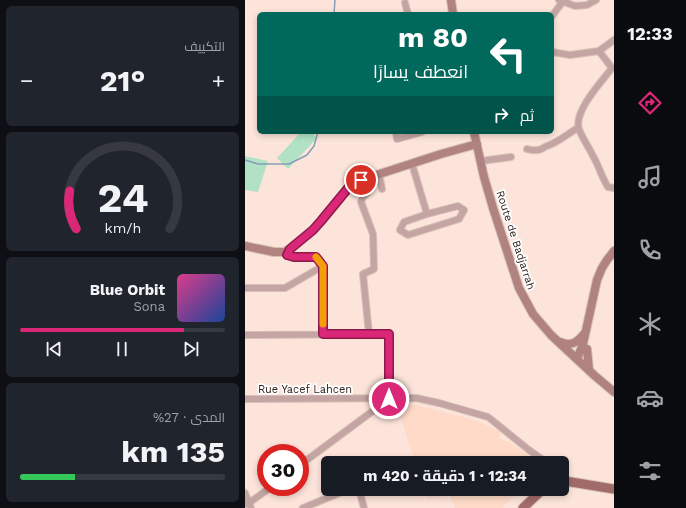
<!DOCTYPE html>
<html lang="ar">
<meta charset="utf-8">
<style>
:root{--surface:#171b24;--page:#20242c;--text:#f1f3f6;--muted:#9ea1a6;--line:#363941;--accent:#db2777}
body{margin:0;font-family:"Work Sans",Cairo,sans-serif;background:var(--page);color:var(--text);direction:rtl;height:100vh;display:flex;flex-direction:column;font-size:15px;white-space:nowrap}
*{box-sizing:border-box;margin:0}
p{font-size:13px;color:var(--muted)}
.icon{flex:none;width:22px;height:22px;fill:none;stroke:currentColor;stroke-width:2;stroke-linecap:round;stroke-linejoin:round}
.map{position:relative;flex:1;overflow:hidden;direction:ltr}
.drawer{display:flex;flex-direction:column;gap:6px;padding:6px;background:#0d0f14;width:245px}
.drawer>*{flex:none}
.banner{position:absolute;left:12px;top:12px;width:297px;height:122px;border-radius:6px;box-shadow:0 2px 6px #0003;direction:rtl;background:#00695c;color:#fff;overflow:hidden}
.speed{position:absolute;left:12px;top:444px;display:flex;gap:8px;font-size:20px;font-weight:700;text-align:center}
.speed>*{display:grid;place-content:center;width:52px;height:52px;border-radius:50%;background:var(--surface);box-shadow:0 2px 6px #0003;line-height:1}
.speed .limit{border:6px solid #d22;background:#fff;color:#111}
.pin{position:absolute;display:grid;place-items:center;width:34px;height:34px;color:#fff;margin:-17px;border:2px solid #fff;border-radius:50%;box-shadow:0 1px 4px #0007}
.me{position:absolute;width:44px;margin:-22px;rotate:0deg;stroke-linejoin:round;filter:drop-shadow(0 0 3px #0008)}
.turn{display:flex;align-items:center;gap:14px;height:84px;padding:0 20px;font-size:18px}
.turn .icon{width:52px;height:52px;stroke-width:2.5}
.turn b{display:block;font-size:28px;line-height:34px}
.then{display:flex;align-items:center;height:38px;padding:0 20px;background:#0003;gap:8px;font-size:15px}
.big{font-size:30px;font-weight:700;line-height:1.1}
.drawer .tile{flex:1;display:flex;flex-direction:column;justify-content:center;gap:6px;min-width:0;padding:0 14px;border-radius:6px;background:var(--page)}
.drawer .dial{align-items:center;gap:0}
.dial svg{height:104px;overflow:visible;fill:none;stroke:var(--line);stroke-width:7;stroke-linecap:round;text-anchor:middle}
.dial text{fill:var(--text);stroke:none}
.song{display:flex;align-items:center;gap:12px}
.cover{width:48px;height:48px;border-radius:6px;background:linear-gradient(135deg,hsl(330 70% 55%),hsl(220 70% 35%))}
.played{height:4px;border-radius:2px;background:linear-gradient(90deg,var(--accent) 80%,var(--line) 80%)}
.keys{display:flex;justify-content:space-around;direction:ltr}
.heat{display:flex;justify-content:space-between;align-items:center;font-size:22px;direction:ltr}
.charge{height:6px;border-radius:3px;background:linear-gradient(90deg,#34c759 27%,var(--line) 0)}
.trip{position:absolute;left:76px;top:456px;width:248px;height:40px;border-radius:6px;background:var(--surface);box-shadow:0 2px 6px #0003;font-weight:700;line-height:40px;text-align:center;direction:rtl}
main{display:flex;flex:1;min-height:0}
.tab-bar{display:flex;flex-direction:column;width:72px;justify-content:space-around;align-items:center;background:#090b0e;color:var(--muted)}
.tab-bar .icon{width:28px;height:28px}
.tab-bar .current{color:var(--accent)}
.tab-bar b{font-size:18px;color:var(--text)}
.map>svg:first-child{display:block}
</style>
<main>
<nav class="tab-bar">
<b>12:33</b>
<svg class="icon current" aria-label="directions" viewBox="0 0 24 24"><path d="M12 3l9 9-9 9-9-9zM9 14v-3h6M13 9l2 2-2 2"/></svg>
<svg class="icon" aria-label="music" viewBox="0 0 24 24"><path d="M9 18V5l10-2v13"/><circle cx="6" cy="18" r="3"/><circle cx="16" cy="16" r="3"/></svg>
<svg class="icon" aria-label="phone" viewBox="0 0 24 24"><path d="M5 4h4l2 5-3 2q2 4 5 5l2-3 5 2v4C11 20 4 13 5 4z"/></svg>
<svg class="icon" aria-label="climate" viewBox="0 0 24 24"><path d="M12 3v18M4 7l16 10M4 17L20 7"/></svg>
<svg class="icon" aria-label="car" viewBox="0 0 24 24"><path d="M5 17H2v-5l4-1 3-4h7l3 4 3 1v5h-3M9 17h6M6 11h13"/><circle cx="7" cy="17" r="2"/><circle cx="17" cy="17" r="2"/></svg>
<svg class="icon" aria-label="filters" viewBox="0 0 24 24"><path d="M4 7h16M4 17h16"/><circle cx="9" cy="7" r="2"/><circle cx="15" cy="17" r="2"/></svg>
</nav>
<div class="map">
<svg width="369" height="508" viewBox="0 0 369 508">
<rect width="100%" height="100%" fill="#fce4da"/>
<path fill="#ffdac8" d="M152,405H170L230,420L256,432L254,438L261,442L263,441L290,461L289,463H170Z
M179,489H273L267,498L257,508H210L204,495L182,499Z"/>
<path fill="#b1e2c6" d="M56,132H66L72,138L43,169L32,158Z
M0,156L23,161L13,192L0,190Z"/>
<g fill="none" stroke-linecap="round" stroke-linejoin="round">
<path stroke="#869eb5" stroke-width="1.5" d="M89,14L90,0
M0,160L13,164H44L62,155L69,146L73,132"/>
<g stroke="#d7c1b8" stroke-width="8">
<path id="street" d="M314,0L330,6L342,5L351,0
M160,3L163,14
M307,16L319,0
M354,51L367,68
M307,52L325,55L354,51L369,40
M369,68H367C357,81 328,112 334,129C337,138 344,147 348,156C354,166 357,178 363,187L369,188
M151,132L152,139L177,132
M282,149C286,150 289,151 293,150C296,150 299,147 302,146C314,142 322,134 333,128
M236,161L266,157
M167,164L182,214
M134,174L137,189
M122,193L118,197L116,202L128,234L129,269L118,274L124,334
M213,206L219,210L214,219L163,235L155,230L159,222L182,214Z
M45,249L42,255L49,257H71L78,266
M0,288H40L78,266V334
M0,335L144,334V399
M0,399L171,398L194,403L243,417L284,450L302,463
M55,465L144,399
M114,489L119,508
M0,493L6,508
M0,504L4,503L26,487
M58,508L104,489"/>
</g>
<g stroke="#d7c1b8" stroke-width="10">
<path id="secondary" d="M206,0L208,14
M229,132L239,177L248,208L274,288L288,314L306,335L350,376L369,392
M0,246L29,252H39L45,249L68,230L76,221L104,187L116,180L196,154L232,144
M315,342C326,347 333,342 339,334
M342,349L344,370
M332,359L338,344L352,280L357,268L362,260L369,251"/>
</g>
<g stroke="#d7c1b8" stroke-width="11">
<path id="primary" d="M317,482L320,481L369,489
M278,508L298,489"/>
</g>
<use href="#street" stroke="#c4a5a3" stroke-width="6"/>
<use href="#secondary" stroke="#b08380" stroke-width="8"/>
<use href="#primary" stroke="#a06b68" stroke-width="9"/>
</g>
<g fill="none" stroke-linecap="round" stroke-linejoin="round">
<g stroke="#8e194d" stroke-width="10">
<path id="route" d="M116,180L104,187L76,221L68,230L45,249L42,255L49,257H71L78,266V334H144V399"/>
</g>
<use href="#route" stroke="#db2777" stroke-width="7"/>
<path stroke="#f59e0b" stroke-width="7" d="M71,257L78,266V324"/>
</g>
<g text-anchor="middle" stroke-width="3.5" stroke-linejoin="round" paint-order="stroke">
<g font-size="11" fill="#30221c" stroke="#fff">
<text transform="translate(271 240) rotate(72)" y="4">Route de Badjarrah</text>
<text x="60" y="393">Rue Yacef Lahcen</text>
</g>
</g>
</svg>
<div class="speed"><div class="limit">30</div></div>
<div class="pin" style="left:116px;top:180px;background:#d93025"><svg class="icon" aria-label="arrive" viewBox="0 0 24 24"><path d="M6 21V4h12l-3 4 3 4H6"/></svg></div>
<svg class="me" style="left:144px;top:399px" viewBox="-20 -20 40 40"><circle r="17" fill="#db2777" stroke="#fff" stroke-width="3"/><path d="M0-11L8 9 0 5-8 9z" fill="#fff"/></svg>
<div class="trip">12:34 · 1 دقيقة · 420 m</div>
<div class="banner">
<div class="turn"><svg class="icon" aria-label="left" viewBox="0 0 24 24"><path d="M17 20v-9H6M10 6l-5 5 5 5"/></svg><div><b>80 m</b>انعطف يسارًا</div></div>
<div class="then">ثم<svg class="icon" aria-label="right" viewBox="0 0 24 24"><path d="M7 20v-9h11M14 6l5 5-5 5"/></svg></div>
</div>
</div>
<section class="drawer">
<div class="tile"><p>التكييف</p>
<div class="heat"><a>−</a><b class="big">21°</b><a>+</a></div>
</div>
<div class="tile dial"><svg viewBox="0 0 100 80">
<path d="M14 69A42 42 0 1 1 86 69"/>
<path d="M14 69A42 42 0 0 1 9 40" stroke="#db2777"/>
<text x="50" y="56" font-size="32" font-weight="700">24</text>
<text x="50" y="72" font-size="11">km/h</text>
</svg></div>
<div class="tile">
<div class="song"><i class="cover"></i><div><b>Blue Orbit</b><p>Sona</p></div></div>
<div class="played"></div>
<div class="keys"><svg class="icon" aria-label="previous" viewBox="0 0 24 24"><path d="M18 5L8 12l10 7zM5 5v14"/></svg><svg class="icon" aria-label="pause" viewBox="0 0 24 24"><path d="M8 5v14M16 5v14"/></svg><svg class="icon" aria-label="next" viewBox="0 0 24 24"><path d="M6 5l10 7-10 7zM19 5v14"/></svg></div>
</div>
<div class="tile"><p>المدى · 27%</p><b class="big">135 km</b><div class="charge"></div></div>
</section>
</main>
